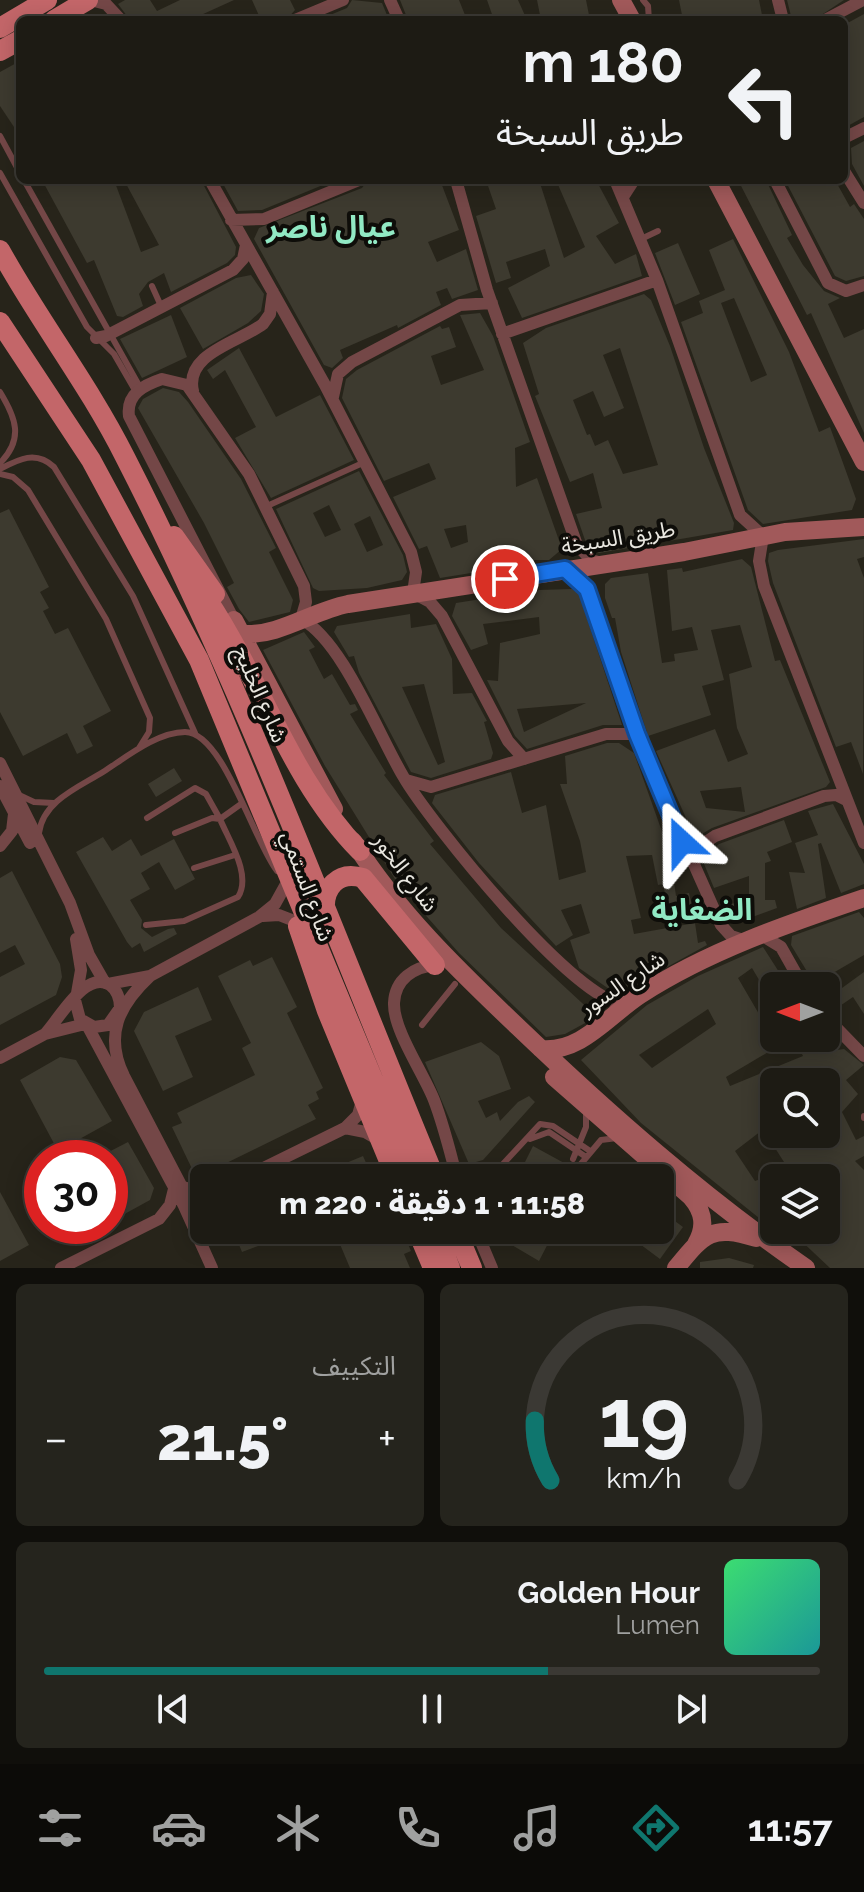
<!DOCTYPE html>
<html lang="ar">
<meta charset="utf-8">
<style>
:root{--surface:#1d1b14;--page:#25241d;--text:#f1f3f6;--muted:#a0a1a0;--line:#3b3934;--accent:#0f766e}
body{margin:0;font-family:Raleway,"Noto Sans Arabic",sans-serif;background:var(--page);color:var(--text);direction:rtl;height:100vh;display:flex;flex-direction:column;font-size:30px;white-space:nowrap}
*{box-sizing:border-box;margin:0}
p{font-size:26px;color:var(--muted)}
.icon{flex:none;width:44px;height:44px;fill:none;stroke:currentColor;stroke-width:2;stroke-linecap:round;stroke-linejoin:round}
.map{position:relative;height:1268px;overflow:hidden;direction:ltr}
.details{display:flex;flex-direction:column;gap:16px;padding:16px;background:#100f0b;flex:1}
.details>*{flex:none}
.top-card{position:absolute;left:16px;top:16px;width:832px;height:168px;border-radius:12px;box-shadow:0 4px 20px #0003,0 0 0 2px var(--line);direction:rtl;background:#1d1b14;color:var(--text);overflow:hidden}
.needle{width:52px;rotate:270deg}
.buttons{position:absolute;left:760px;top:972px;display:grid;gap:16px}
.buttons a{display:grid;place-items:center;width:80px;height:80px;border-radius:12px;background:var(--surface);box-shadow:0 4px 20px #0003,0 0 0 2px var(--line);font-size:40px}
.speed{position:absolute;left:24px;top:1140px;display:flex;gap:16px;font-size:40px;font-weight:700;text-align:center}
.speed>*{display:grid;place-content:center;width:104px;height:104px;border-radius:50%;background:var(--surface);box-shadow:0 4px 20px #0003,0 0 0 2px var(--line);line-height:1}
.speed .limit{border:12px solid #d22;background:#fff;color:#111}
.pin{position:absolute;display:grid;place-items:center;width:68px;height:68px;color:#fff;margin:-34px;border:4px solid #fff;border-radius:50%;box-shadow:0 2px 8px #0007}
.me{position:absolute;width:88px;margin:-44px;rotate:336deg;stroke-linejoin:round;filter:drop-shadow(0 0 6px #0008)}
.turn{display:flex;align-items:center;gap:28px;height:168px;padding:0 32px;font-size:36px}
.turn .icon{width:104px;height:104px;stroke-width:2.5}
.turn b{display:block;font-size:56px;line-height:68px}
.big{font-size:60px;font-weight:800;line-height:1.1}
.details .widget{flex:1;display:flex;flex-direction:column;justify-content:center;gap:12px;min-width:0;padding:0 28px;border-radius:12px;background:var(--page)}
.details .dial{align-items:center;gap:0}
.dial svg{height:208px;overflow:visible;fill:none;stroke:var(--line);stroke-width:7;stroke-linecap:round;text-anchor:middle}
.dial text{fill:var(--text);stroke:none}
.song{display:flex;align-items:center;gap:24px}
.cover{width:96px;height:96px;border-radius:12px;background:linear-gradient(135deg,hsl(140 70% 55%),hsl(180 70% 35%))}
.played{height:8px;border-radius:4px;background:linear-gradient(90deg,var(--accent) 65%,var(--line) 65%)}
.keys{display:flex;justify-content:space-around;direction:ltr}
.heat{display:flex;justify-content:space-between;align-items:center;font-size:44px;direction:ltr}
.details .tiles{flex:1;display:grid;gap:16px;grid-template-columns:1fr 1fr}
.widget:last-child{grid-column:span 2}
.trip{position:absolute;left:190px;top:1164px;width:484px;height:80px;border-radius:12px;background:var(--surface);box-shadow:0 4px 20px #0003,0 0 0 2px var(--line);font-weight:800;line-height:80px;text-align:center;direction:rtl}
.tabs{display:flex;height:128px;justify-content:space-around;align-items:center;background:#0c0b08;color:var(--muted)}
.tabs .icon{width:56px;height:56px}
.tabs .active{color:var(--accent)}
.tabs b{font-size:36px;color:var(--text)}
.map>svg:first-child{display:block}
</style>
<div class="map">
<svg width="864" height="1268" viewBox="0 0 864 1268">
<rect width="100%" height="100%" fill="#27241a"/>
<path fill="#3d3a2f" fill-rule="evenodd" d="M125,0H150L157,11L180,0H234L190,20H130L118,4Z
M252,0H290L295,10L286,20H261Z
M352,0L382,3L389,20H318L347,8Z
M400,0H459L467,20H408Z
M487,0H518L527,20H494Z
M537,0H586L590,20H541Z
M679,0H759L763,20H683Z
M787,0H844L814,20H792Z
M864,14V117L844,128V25Z
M20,61V136L0,106V72Z
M864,141V186L852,164L851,148Z
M42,180H114L141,252L159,245L124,180H201L236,247L235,255L227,263L171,292L164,273L148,282L139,294L143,306L123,317L117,316L94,260L87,263Z
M221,180H335L262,210L238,211Z
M368,180H440L459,230L428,242L437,262L466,249L478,290L452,299L447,288L436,292L441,305L398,328L397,325L340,350L343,358L332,368L324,365L254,239L259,228L362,188Z
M486,180H539L564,258L585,247L556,180H596L619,223L596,236L615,264L636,254L642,276L522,318L508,288L550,266L545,249L506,262L511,278L496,283L476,216L496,209Z
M738,180H766L792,235L787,238L803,265L824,291L840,298L828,304L844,338L864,329V433L811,313L807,315Z
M785,180H835L850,207L854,204L864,219V276L846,281L835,276Z
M733,239L789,352L819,432L830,427L856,499L852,510L763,524L748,510L681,322L703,313L699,301L725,290L709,250ZM734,298L767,375L751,382L721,303Z
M678,243L700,294L675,305L655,253Z
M251,275L264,294L261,311L248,323L203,349L180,308L236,278Z
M644,294L651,300L670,346L704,448L734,523L733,530L599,553L585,540L576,514L602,508L593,473L570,482L535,396L539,394L523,343L546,328ZM620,348L658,465L623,474L608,440L595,446L590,434L587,435L573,400L593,391L604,417L624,408L603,355Z
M480,313L493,336L530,442L515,448L516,487L537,478L562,549L549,560H528L529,563L514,566L440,578L427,546L419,549L393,497L436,479L429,463L384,481L342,398L346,379L357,370L440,326L442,329L449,327L456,347L431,356L441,385L484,370L460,315ZM466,525L468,542L451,548L444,529Z
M171,315L187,357L142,378L120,339Z
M239,348L276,417L320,395L354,460L271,498L235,438L256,427L225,370L213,379L207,370Z
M163,388L179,392L188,402L241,479L276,548L269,552L293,600L290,612L249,622L239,609L227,587L234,583L204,523L138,408L143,399Z
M359,471L403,555L407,572L402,580L367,588L319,591L313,588L276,509ZM329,505L341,530L325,537L313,513ZM370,516L383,545L367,552L354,524Z
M9,509L49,587L40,592L49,608L43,611L55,634L68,628L111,711L83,726L93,746L77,754L67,733L23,756L0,712V513Z
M864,539V557L857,559L864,578L863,774L851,742L836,747L773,583L768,561L769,553L778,550Z
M742,559L751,567L775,661L780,660L830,782L826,787L712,828L695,838L656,751L715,729L728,762L748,754L737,728L729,674L752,667L740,625L711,630L724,680L702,686L711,715L648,736L621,652L615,618H612L605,598V584L611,578L648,573L662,663L675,661L674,654L698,650L692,627L672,631L667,570L682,568L683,572ZM741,787L745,812L706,808L700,791Z
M539,590L572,589L579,594L622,725H603L527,749L515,736L487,680L498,681L500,643L540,634L539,617L483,624L488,644L471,650L452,616L456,603ZM586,703L524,732L517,709Z
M410,614L411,628L436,624L452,659L453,694L472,693L487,721L484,722L493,753L491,759L431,778L411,772L359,673L354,656L349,657L334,632L337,626ZM424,684L445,762L438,765L402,687Z
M304,632L315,647L309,650L324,679L332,674L350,705L355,704L358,710L350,714L386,773L384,775L434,841L430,844L501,928L595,1015L587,1022L565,1034L546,1037L459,953L398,884L325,766L263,650Z
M607,743H619L634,753L670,854L676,896L689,893L692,906L669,911L663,884L658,885L652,855L626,856L641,918L631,920L634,934L695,923L698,943L705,941L707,945L620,993L609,989L579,968L570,940L590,933L581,904L561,910L573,935L556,946L479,863L432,803L435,795L511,772L522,813L546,805L559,880L586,872L580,841L560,784H567L565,756Z
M174,768L182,781L156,797L148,784Z
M833,804L864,864V884L841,893L821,843L818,844L826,898L797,909L789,872L805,873L795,843L818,835L808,811Z
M784,820L792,842L767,852L771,861L765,863V900H775L777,908L733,924L722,906L749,900V876L714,888L702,859L719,844Z
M103,837L112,851L131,839L141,856L174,839L195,879L175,890L159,862L141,873L150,889L130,900L142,920L141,928L152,937L168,929L174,928L177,934L144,952L140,943L132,948L127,942L76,852Z
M12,871L60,964L62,977L56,995L0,1025V977L25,964L15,945L0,953V878Z
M859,912L864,918V955L833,973L842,988L864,972V1014L853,997L834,1010L826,997V976L814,983L791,945L792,936Z
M763,947L788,986H774V1038H792L726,1077L730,1086L803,1056L794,1038H826L837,1050L844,1049L864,1065L846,1080L858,1094L842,1112L856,1140L864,1136V1156L855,1161L864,1170V1268H830L796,1236L802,1230H826V1178H775L774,1166L784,1162L766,1134H826V1082H774V1099L764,1104L774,1121L735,1151L755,1181L774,1174V1230L641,1123L581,1060L647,1005L698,976ZM752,968L774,1005L759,1014L738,978ZM708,1009L716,1024L652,1068L639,1055Z
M272,957L297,1007L287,1013L323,1088L316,1092L319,1099L308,1105L316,1119L206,1173L204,1168L194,1173L172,1127L182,1123L177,1113L255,1075L242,1048L251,1043L218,976L250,960L253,966Z
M198,987L212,1020L175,1036L193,1077L163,1091L134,1031L144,1012Z
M481,1042L499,1056L511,1089L478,1101L486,1118L497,1112L500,1121L518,1102L529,1096L535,1102L483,1160L469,1164L425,1062Z
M60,1057L76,1060L112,1121L58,1151L20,1080Z
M128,1142L154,1188L150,1200L110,1222V1158H97Z
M533,1146L577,1170L594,1178H517Z
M363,1156L367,1165L374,1162L380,1178H310Z
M0,1192L29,1245L0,1261Z
M660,1210L683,1227L660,1259L621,1230H660Z
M60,1226H102L71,1243Z
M233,1230H299V1231L242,1252Z
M334,1230H402L411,1251L404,1254L410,1268H350Z
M486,1230H555L539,1261Z
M729,1258L754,1265L753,1268H700V1262Z"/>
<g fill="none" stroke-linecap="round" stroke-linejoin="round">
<path stroke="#744747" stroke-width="6" d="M643,0L648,6L649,20
M0,136L20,173
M0,173L87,327L114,354L136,392
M24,180L141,389
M641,239L658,231
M152,286L161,306
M0,392C16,418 24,439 0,463
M0,469C19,459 36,450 54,467L133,596L195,733
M0,474L13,477L28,490L106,619L150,718L149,732L139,748
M267,506L365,462
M19,795L34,802L54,803
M147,818L195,788L206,794L220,819L241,804
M39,833C43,801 79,787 103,772C125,758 157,732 185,732C223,732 254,842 277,871
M194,868L235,855
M146,925L184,921L238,897C252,875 229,841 220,819L212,818L175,833
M422,1025L455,984
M864,1118V1116
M530,1139L549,1132L586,1157
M573,1159L586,1127V1110
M580,1165L601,1140L617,1138
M490,1178L540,1124L553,1126L590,1151"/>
<path stroke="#744747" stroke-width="12" d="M90,0L106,4L121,20
M390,0L399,20
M778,0L783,20
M295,20L343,0
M825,20L863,0
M844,138L864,128
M844,171L864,203
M210,180L325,385L411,552L416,572L413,593L430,602L442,616L508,741L524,759
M456,180L487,290L577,545L591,560L602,563
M615,180L657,280L740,515L763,536L759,561L764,586L864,843
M775,180L828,283L846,291L864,285
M623,197L634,180
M231,220L264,219L359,180
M502,334L657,280
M96,338L106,336L233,270L243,259L246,245
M193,391C184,353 240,342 263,324L270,314L273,292
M333,397L338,374L352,362L460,305L492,303
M565,569L587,589L643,750L721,925L731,936L746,941
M234,620L129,416C126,394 144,385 162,379L187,385L249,474L304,586L306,602L301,619C342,640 378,734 403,776C428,820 580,1009 627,1004
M0,763L70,903L89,955L105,983
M406,780L431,787L606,734H637
M0,786L30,843
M0,846L12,831L14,814
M690,860L700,846L715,836L824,796L836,795L846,800
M263,916L279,915L297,922
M761,935L781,947L803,986
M76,939L81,970L77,993
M435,965C414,967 395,979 394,1003C393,1030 424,1074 434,1100C444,1126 450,1152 457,1178
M150,976C119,1005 104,1035 124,1076L204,1229
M108,984L150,976L259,917L275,904L285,886
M826,1017L864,1056
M87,1025L184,1206L212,1268
M45,1034C60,1018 86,969 110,985C118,991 120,999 120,1008L108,1025L94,1027L80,1019L75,1000
M0,1058L45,1034L85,1024
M345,1128L365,1132L379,1140
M243,1178L345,1128L358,1115L362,1101
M183,1187L204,1193
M476,1230L492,1268
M61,1268L159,1219L170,1205L174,1189"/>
<path stroke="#a1595a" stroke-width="18" d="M621,0L632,20
M716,180L864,462
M234,620L334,809
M243,634C280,636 312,611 348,604L684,552L785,532L864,527
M353,841C398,912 457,969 518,1027C608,1113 703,1197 806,1268
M541,1049C581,1053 608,1016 640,995C708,951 787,924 864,898
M554,1077L691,1197C704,1212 706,1227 696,1244
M676,1268C704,1234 711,1224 756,1238"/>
<path stroke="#c36669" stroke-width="20" d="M54,20L88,0
M0,28L47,0
M0,51L20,40
M0,250C39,321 89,385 125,457C244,689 335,937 435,1178
M0,322L91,460L199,660L414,1178
M174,536L215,594
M198,586C258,669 287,777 360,851
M325,911C323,888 338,870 363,878L435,965
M298,926L327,1011L396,1178
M417,1230L433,1268
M435,1230L450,1268
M456,1230L472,1268"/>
</g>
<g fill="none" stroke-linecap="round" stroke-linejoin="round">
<g stroke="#114b97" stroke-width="20">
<path id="route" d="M505,579L565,569L587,589L637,734L682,842"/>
</g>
<use href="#route" stroke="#1a73e8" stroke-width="14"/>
</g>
<g text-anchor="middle" stroke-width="8" stroke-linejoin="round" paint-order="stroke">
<g font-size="22" fill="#e9e7e0" stroke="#0e0d09">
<text transform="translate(618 537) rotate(-9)" y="8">طريق السبخة</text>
<text transform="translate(261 694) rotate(67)" y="8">شارع الخليج</text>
<text transform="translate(406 872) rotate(53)" y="8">شارع الخور</text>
<text transform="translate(308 886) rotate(70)" y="8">شارع الستمي</text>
<text transform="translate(622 983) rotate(-34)" y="8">شارع السور</text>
</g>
<g font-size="30" font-weight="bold" fill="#91e9c4" stroke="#0e0d09">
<text x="331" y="237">عيال ناصر</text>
<text x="702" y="920">الضغاية</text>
</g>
</g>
</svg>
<div class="buttons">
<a><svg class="needle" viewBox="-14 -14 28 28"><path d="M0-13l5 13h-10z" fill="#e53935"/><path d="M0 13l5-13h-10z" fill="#a0a1a0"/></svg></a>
<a><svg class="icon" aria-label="search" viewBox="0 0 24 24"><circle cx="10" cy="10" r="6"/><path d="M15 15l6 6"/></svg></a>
<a><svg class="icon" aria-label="layers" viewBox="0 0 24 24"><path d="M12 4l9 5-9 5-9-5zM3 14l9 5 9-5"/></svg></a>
</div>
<div class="speed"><div class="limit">30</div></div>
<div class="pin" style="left:505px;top:579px;background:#d93025"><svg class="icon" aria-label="arrive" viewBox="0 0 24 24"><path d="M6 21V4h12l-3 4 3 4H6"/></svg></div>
<svg class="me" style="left:682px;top:842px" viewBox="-20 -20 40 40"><path d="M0-17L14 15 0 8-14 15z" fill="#1a73e8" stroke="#fff" stroke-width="4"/></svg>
<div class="trip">11:58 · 1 دقيقة · 220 m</div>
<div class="top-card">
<div class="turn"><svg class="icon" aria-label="left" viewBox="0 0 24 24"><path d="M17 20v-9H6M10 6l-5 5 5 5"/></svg><div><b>180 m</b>طريق السبخة</div></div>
</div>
</div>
<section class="details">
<div class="tiles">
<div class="widget dial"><svg viewBox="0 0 100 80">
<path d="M14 69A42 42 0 1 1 86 69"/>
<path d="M14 69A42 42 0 0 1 8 46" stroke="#0f766e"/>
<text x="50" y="56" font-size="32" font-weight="700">19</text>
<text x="50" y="72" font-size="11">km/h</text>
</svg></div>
<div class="widget"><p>التكييف</p>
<div class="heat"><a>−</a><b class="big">21.5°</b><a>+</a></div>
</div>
<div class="widget">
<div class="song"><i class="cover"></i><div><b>Golden Hour</b><p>Lumen</p></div></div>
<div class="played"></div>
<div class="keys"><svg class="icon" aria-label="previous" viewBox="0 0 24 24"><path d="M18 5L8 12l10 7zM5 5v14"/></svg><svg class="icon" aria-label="pause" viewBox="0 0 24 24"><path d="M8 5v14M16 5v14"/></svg><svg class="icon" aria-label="next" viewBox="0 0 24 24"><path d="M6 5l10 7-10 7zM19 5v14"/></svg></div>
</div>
</div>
</section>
<nav class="tabs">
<b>11:57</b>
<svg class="icon active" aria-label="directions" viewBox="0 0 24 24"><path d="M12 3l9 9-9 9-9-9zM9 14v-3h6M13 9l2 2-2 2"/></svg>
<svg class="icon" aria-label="music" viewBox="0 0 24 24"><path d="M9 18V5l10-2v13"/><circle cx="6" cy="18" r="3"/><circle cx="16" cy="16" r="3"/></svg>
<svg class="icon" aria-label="phone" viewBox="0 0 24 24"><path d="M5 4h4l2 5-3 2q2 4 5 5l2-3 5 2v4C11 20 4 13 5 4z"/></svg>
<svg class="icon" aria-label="climate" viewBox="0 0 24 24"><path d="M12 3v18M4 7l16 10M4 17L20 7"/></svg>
<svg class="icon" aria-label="car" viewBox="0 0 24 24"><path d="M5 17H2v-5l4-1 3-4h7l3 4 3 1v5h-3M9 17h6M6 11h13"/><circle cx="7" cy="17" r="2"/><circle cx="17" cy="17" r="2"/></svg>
<svg class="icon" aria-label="filters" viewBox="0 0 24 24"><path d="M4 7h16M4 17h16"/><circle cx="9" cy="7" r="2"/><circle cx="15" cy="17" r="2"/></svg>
</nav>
